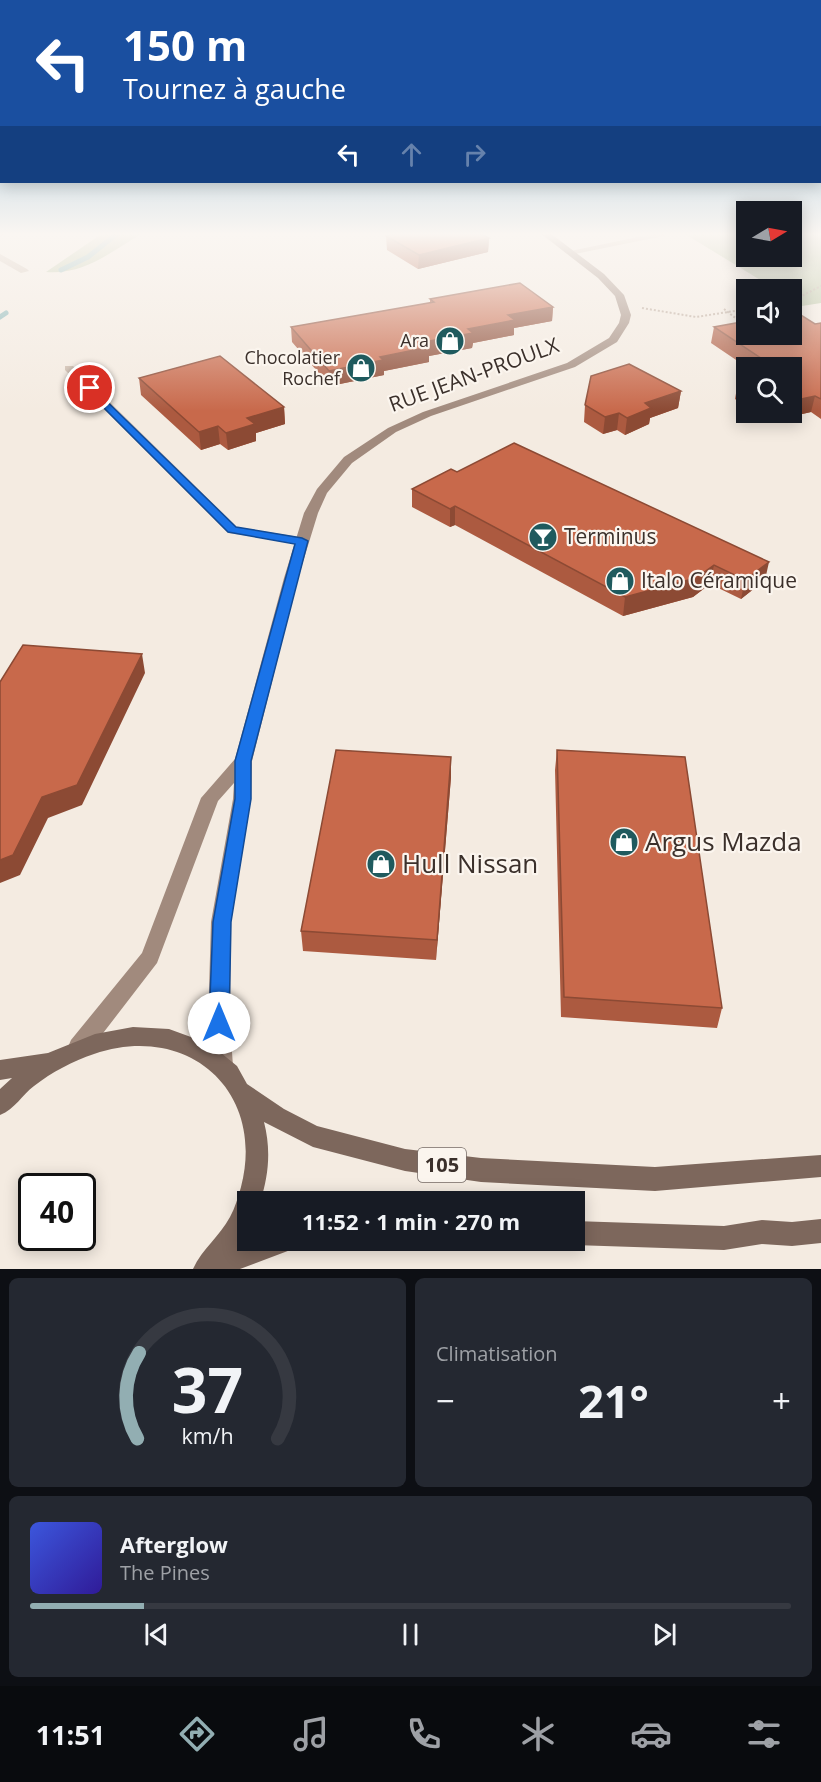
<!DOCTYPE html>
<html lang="fr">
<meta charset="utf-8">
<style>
:root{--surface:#171b24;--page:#242831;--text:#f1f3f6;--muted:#9ea1a6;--line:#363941;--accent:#92aeb2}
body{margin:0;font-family:"Open Sans",sans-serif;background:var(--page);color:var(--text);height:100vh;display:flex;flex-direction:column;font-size:22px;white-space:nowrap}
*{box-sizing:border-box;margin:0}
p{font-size:20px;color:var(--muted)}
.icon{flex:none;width:33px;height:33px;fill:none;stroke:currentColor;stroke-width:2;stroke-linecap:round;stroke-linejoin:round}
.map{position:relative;height:1269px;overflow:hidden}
.side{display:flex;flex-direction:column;gap:9px;padding:9px;background:#0d0f14;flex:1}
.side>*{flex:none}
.banner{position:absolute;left:0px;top:0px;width:822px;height:183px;box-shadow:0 3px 15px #0003;background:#1a4fa0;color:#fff;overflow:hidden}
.needle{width:39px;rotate:80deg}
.fabs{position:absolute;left:736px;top:201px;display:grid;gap:12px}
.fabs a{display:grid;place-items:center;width:66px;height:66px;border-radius:0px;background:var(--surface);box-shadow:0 3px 15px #0003;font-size:30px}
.speed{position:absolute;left:18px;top:1173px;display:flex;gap:12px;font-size:30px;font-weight:700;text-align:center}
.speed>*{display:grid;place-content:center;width:78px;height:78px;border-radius:50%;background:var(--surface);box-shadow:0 3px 15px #0003;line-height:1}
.speed .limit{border:3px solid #111;border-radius:9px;background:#fff;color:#111}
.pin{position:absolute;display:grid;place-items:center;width:51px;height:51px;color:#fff;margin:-26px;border:3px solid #fff;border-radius:50%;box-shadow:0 2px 6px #0007}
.me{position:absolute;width:66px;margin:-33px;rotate:0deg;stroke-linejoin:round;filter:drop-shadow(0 0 4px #0008)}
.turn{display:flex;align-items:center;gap:21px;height:126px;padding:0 24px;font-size:27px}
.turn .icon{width:78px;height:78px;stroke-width:2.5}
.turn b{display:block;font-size:42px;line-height:51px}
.lanes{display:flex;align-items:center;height:57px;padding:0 24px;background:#0003;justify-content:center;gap:30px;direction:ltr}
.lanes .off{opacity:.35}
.big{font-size:45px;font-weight:700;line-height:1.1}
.side .card{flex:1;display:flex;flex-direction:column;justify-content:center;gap:9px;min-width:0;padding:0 21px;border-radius:9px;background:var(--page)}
.side .dial{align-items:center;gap:0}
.dial svg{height:156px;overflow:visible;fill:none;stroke:var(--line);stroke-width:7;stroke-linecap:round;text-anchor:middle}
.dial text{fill:var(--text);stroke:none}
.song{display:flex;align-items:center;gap:18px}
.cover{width:72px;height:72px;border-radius:9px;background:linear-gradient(135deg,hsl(230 70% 55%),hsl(250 70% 35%))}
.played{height:6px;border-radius:3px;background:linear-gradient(90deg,var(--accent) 15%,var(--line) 15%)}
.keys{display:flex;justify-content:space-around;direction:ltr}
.heat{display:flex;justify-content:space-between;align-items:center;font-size:33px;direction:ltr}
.side .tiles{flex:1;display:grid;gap:9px;grid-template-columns:1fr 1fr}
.card:last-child{grid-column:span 2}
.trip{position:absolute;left:237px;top:1191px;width:348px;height:60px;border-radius:0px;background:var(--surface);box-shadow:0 3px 15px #0003;font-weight:700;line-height:60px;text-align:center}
.tabs{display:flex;height:96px;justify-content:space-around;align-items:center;background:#090b0e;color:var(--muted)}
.tabs .icon{width:42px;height:42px}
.tabs .on{color:var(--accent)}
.tabs b{font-size:27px;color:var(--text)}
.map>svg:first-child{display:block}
</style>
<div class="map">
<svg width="821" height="1269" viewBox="0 0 821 1269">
<rect width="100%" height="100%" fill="#f4ebe1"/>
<path fill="#b8c4a0" d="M103,233H143C110,252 85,275 46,272Z
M747,233V256H792V233H821V303L802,306L792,300V290L775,289L685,234Z"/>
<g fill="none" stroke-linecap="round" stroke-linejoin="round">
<path stroke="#7fb0b2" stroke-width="5" d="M61,270L88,257L118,233
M0,317L6,313"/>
<path stroke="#b9a596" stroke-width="2" stroke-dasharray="2 2" stroke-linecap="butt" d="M792,301L821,286
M642,308L696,317L747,309
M724,309L747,327"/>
<path fill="#cdbbac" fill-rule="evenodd" d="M0,233H7L0,237Z
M657,233H678L570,255L566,252Z
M0,254L27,269L29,271L21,273L0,261Z
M65,366H73L237,527L306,538L308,541L306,544L228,533L65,370Z"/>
<path fill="#a18a7d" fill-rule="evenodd" d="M540,233H550L604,274L624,295L631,315L629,323L617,342L575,367L431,416L396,432L352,463L327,493L318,513L298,578L252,761L251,799L231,922L230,1024L233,1066L230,1073L222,1076L214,1073L211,1066L208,1024L211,922L233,799L234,783L218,801L157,963L87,1054L79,1057L71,1054L68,1047L71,1040L142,953L201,798L235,759L284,578L304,513L317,489L344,457L388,428L423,412L567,363L609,338L619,323L621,315L615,296L598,278Z"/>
<path fill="#7d675c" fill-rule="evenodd" d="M133,1027L169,1029L210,1044L237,1066L247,1084L284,1109L317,1126L405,1149L481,1158L655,1167L821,1155V1177L655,1191L481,1182L405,1171L313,1147L264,1122C271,1149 269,1175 260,1202H248V1235L241,1244L249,1240H296L293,1249L240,1269H193C202,1249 220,1236 230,1217C235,1208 238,1197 241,1187C266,1091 188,1022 94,1054C73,1061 52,1072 34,1086C22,1095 15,1109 0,1115V1089L12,1078L0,1080V1060L48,1053L95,1034Z
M821,1219V1243L792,1246L762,1244L724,1250L574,1245L565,1240H574V1221L724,1226L762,1220L792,1222Z"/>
</g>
<path fill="#ac5a40" d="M386,236L489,238L488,252L418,269L387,250Z
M430,299L553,307L552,321L514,328V335L473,343L472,348L429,356V362L384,371V375L330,386L292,342L291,327L430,303Z
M821,323V419L811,412L767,422L754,412H792V368H748L711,343L714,327L815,324Z
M139,378L284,407L285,424L256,433V441L228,450L220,444L201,450L141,395Z
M747,380V408L735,399L738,382Z
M681,391L678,408L650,418L649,424L625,435L617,430L603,434L584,422L585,405Z
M457,472L765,580L741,599L710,584L693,597L623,616L455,525L450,527L412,507V489Z
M557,750L722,1008L717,1028L561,1017L555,770Z
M451,757V777L436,960L303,951L301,931Z"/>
<path fill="#8c4a34" d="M489,238L488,252L418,269L419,255Z
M553,307L552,321L514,328V335L473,343L472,348L429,356V362L384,371V375L330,386L329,371L468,329L508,315Z
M681,391L678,408L650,418L649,424L625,435L627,418L645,403Z
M815,396L811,412L767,422L769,412H792V401Z
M284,407L285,424L256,433V441L228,450L226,433L247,418Z
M619,413L617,430L603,434L605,417Z
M218,426L220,444L201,450L199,432Z
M455,506V525L450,527V509Z
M769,562L765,580L741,599L745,580Z
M714,565L710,584L693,597L623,616L625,597Z
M142,654L145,673L82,805L48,818L20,875L0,883V860L42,797Z
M451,757V777L436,960L437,940Z"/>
<path fill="#c8694b" stroke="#8c4a34" stroke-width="1.5" d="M398,233H479L489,238L419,255L386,236Z
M520,283L553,307L508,315L515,320L468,329L473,333L424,342L429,347L380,357L383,360L329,371L291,327L434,302L430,299Z
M796,312L815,324L821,323V399L815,396L792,401V368H776L714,327L747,321V334H792V313Z
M220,356L284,407L247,418L255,424L226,433L218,426L199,432L139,378Z
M629,364L681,391L645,403L651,408L627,418L619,413L605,417L585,405L591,376Z
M747,380V389L738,382Z
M514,443L769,562L745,580L714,565L696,578L625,597L455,506L450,509L412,489L451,469L457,472Z
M23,645L142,654L77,785L42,797L13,855L0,860V682Z
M336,750L451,757L437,940L301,931Z
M557,750L685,757L722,1008L564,997Z"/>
<linearGradient id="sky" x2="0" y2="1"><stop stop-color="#7eb2d2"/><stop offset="0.57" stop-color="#faf6f2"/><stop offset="1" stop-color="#faf6f2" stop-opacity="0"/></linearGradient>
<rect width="821" height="411" fill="url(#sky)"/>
<path fill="#1a73e8" stroke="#114b97" stroke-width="1.5" d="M90,385L236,527L302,538L308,541L251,761V799L231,922L229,1023L226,1029L219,1032L212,1029L209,1023L213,922L235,799V761L295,544L228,532L86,390L85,388Z"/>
<defs>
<g id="shop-disc" transform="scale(1.5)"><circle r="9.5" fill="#1f5a5e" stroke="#fbf5ee"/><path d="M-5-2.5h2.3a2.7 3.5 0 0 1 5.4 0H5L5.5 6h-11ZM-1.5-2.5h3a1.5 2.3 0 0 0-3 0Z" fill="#fff"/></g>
<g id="bar-disc" transform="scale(1.5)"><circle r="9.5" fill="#1f5a5e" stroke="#fbf5ee"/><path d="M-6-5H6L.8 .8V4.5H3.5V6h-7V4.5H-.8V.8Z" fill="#fff"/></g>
</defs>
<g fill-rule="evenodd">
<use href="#shop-disc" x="450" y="341"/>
<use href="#shop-disc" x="361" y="368"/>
<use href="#bar-disc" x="543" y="537"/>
<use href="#shop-disc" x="620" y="581"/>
<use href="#shop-disc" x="624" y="842"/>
<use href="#shop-disc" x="381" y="864"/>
</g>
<g text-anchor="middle" stroke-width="4.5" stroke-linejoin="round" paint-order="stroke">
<g font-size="18" fill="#3b302b" stroke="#fbf5ee" text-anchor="end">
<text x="429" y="347">Ara</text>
<text x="340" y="364">Chocolatier<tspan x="340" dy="21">Rochef</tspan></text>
</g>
<rect fill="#fbf5ee" stroke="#756b66" stroke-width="1.5" x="418" y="1148" width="48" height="34" rx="4.5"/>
<g font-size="20" font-weight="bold" fill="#3b302b">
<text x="442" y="1172">105</text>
</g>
<g font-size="21" fill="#3b302b" stroke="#fbf5ee">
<text transform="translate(474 375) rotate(-20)" y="7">RUE JEAN-PROULX</text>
</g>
<g font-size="21" fill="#3b302b" stroke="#fbf5ee" text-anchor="start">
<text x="564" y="544">Terminus</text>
<text x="641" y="588">Italo Céramique</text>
</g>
<g font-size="26" fill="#3b302b" stroke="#fbf5ee" text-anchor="start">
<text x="645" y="851">Argus Mazda</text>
<text x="402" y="873">Hull Nissan</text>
</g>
</g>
</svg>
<div class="fabs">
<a><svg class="needle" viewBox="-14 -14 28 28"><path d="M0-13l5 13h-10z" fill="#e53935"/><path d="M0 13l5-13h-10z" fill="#9ea1a6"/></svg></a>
<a><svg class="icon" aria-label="sound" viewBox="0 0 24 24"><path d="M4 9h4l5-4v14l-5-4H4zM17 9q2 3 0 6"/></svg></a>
<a><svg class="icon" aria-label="search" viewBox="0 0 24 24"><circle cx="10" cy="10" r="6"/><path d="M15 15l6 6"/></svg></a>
</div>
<div class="speed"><div class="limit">40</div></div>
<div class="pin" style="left:90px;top:388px;background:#d93025"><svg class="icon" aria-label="arrive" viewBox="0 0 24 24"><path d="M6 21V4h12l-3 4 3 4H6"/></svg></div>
<svg class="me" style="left:219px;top:1023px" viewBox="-20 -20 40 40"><circle r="19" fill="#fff"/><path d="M0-13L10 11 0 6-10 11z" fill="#1a73e8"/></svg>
<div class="trip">11:52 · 1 min · 270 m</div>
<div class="banner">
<div class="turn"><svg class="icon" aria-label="left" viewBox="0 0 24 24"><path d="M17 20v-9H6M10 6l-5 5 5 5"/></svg><div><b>150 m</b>Tournez à gauche</div></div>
<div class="lanes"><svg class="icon" aria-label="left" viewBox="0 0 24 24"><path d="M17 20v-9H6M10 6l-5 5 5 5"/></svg><svg class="icon off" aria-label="ahead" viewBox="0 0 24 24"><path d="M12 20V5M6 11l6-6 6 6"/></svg><svg class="icon off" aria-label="right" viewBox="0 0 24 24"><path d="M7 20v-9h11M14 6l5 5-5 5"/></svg></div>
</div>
</div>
<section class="side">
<div class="tiles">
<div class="card dial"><svg viewBox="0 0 100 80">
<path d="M14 69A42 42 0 1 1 86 69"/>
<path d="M14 69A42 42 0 0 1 15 25" stroke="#92aeb2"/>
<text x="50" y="56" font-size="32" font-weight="700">37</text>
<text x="50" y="72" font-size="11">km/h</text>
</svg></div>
<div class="card"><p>Climatisation</p>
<div class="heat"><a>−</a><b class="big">21°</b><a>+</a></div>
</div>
<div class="card">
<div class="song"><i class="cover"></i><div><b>Afterglow</b><p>The Pines</p></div></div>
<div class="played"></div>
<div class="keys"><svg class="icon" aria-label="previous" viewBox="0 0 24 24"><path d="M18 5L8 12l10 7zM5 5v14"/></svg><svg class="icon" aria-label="pause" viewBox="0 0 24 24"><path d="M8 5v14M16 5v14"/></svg><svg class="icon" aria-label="next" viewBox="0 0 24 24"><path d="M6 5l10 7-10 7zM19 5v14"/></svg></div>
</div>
</div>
</section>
<nav class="tabs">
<b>11:51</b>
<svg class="icon on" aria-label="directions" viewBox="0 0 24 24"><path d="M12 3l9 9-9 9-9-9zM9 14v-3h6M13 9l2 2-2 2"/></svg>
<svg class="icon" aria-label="music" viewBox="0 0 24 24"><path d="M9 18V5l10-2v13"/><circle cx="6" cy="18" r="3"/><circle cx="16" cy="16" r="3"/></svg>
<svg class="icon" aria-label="phone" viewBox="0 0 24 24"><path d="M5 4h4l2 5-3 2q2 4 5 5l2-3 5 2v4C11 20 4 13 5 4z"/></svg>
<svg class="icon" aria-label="climate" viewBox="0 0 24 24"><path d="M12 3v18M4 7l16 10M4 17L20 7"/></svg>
<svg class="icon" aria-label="car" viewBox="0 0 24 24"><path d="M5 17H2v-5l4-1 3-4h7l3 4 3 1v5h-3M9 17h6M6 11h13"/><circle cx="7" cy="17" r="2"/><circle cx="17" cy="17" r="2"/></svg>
<svg class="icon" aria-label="filters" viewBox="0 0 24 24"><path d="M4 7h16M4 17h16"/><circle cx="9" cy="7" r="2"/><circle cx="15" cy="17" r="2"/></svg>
</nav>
